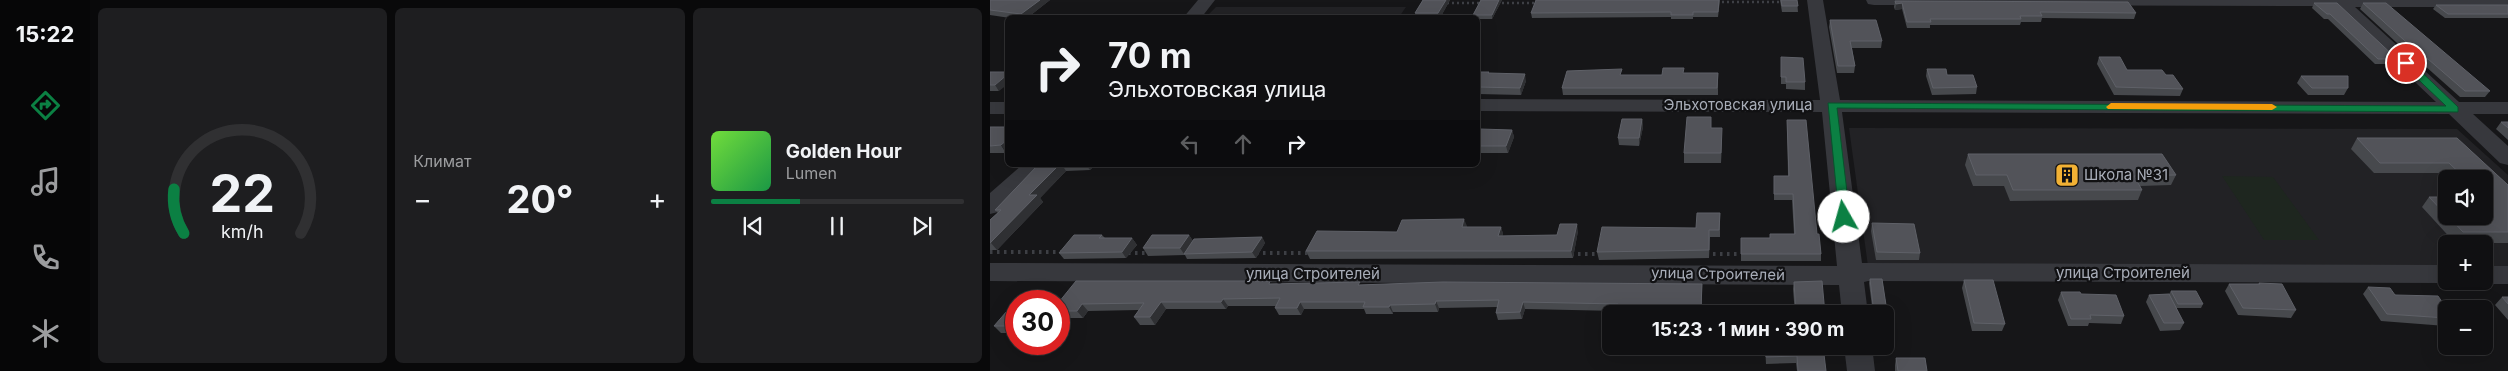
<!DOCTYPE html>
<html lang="ru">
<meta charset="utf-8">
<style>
:root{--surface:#101012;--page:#1e1e20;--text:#f1f3f6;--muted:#9c9d9f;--line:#303032;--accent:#0b8043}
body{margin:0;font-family:Inter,sans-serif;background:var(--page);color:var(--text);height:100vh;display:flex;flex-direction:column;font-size:19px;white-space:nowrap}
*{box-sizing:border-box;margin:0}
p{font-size:16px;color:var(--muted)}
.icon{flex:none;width:28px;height:28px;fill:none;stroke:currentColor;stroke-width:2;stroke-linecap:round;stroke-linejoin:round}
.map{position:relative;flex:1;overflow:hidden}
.drawer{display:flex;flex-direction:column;gap:8px;padding:8px;background:#09090a;width:900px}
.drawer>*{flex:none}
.banner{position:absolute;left:15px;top:15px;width:475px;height:152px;border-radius:8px;box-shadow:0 5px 20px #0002,0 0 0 1px var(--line);background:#101012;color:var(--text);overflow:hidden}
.tools{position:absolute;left:1448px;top:170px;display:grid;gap:10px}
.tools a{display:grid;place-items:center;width:55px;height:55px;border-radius:8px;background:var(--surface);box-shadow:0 5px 20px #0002,0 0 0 1px var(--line);font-size:25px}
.speed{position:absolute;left:15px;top:290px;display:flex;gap:10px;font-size:25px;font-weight:700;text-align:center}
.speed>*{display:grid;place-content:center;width:65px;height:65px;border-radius:50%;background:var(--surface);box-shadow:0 5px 20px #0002,0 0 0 1px var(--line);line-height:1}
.speed .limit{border:8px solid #d22;background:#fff;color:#111}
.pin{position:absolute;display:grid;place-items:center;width:42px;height:42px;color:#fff;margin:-21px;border:2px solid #fff;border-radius:50%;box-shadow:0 1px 5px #0007}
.me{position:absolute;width:55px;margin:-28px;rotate:353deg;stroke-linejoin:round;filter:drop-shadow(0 0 4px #0008)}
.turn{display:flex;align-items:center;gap:18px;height:105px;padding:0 20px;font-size:22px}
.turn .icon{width:65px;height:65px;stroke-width:2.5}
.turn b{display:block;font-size:35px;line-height:42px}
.lanes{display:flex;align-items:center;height:48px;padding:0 20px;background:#0003;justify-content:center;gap:25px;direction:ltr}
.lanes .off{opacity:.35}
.big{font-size:38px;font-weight:700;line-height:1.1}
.drawer .widget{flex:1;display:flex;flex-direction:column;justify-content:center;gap:8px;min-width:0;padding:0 18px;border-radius:8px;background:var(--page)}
.drawer .dial{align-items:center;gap:0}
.dial svg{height:130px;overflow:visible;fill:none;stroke:var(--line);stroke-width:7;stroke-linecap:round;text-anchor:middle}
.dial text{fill:var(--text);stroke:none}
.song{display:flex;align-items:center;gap:15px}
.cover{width:60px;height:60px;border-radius:8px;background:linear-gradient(135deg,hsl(100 70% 55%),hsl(140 70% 35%))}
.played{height:5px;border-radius:2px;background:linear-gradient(90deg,var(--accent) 35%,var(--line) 35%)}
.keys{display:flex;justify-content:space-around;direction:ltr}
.heat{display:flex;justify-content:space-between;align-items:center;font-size:28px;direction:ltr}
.drawer .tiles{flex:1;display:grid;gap:8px;grid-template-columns:repeat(3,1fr)}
.trip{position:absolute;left:612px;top:305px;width:292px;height:50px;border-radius:8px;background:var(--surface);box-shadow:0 5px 20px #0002,0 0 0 1px var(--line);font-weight:700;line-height:50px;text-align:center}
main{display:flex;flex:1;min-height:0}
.dock{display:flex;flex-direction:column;width:90px;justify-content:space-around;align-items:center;background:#060607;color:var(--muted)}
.dock .icon{width:35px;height:35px}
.dock .active{color:var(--accent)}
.dock b{font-size:22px;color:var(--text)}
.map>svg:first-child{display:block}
</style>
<main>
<nav class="dock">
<b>15:22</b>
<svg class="icon active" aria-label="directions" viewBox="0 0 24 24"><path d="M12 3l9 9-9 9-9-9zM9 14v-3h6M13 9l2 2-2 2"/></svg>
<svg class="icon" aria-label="music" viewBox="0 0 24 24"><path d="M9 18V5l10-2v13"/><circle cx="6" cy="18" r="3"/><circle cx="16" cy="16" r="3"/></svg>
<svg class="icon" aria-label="phone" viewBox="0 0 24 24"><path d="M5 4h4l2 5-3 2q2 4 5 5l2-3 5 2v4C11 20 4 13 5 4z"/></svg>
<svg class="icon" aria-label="climate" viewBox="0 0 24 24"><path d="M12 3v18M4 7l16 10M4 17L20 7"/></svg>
</nav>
<section class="drawer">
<div class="tiles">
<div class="widget dial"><svg viewBox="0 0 100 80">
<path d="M14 69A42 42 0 1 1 86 69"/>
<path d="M14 69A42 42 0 0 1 8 42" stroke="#0b8043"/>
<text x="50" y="56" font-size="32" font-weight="700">22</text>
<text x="50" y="72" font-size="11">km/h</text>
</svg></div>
<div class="widget"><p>Климат</p>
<div class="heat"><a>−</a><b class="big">20°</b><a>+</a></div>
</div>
<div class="widget">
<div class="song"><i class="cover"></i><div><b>Golden Hour</b><p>Lumen</p></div></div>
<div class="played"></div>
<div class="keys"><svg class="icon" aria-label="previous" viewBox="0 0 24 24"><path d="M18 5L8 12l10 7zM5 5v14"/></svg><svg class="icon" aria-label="pause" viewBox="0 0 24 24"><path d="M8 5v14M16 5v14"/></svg><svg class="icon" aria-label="next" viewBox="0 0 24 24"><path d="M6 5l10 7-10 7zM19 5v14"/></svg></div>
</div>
</div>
</section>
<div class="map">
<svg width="1518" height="371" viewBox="0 0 1518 371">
<rect width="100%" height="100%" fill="#161618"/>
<path fill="#222225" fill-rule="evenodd" d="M226,7H416L409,17L215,18Z
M859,128L1467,129L1518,175V267H1494V244H1456V267L878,266ZM1456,179H1494V216H1456Z"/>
<path fill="#1e261f" d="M1232,176L1283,177L1329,240H1274Z"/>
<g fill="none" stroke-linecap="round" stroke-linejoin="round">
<path stroke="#3d3f44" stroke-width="2.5" stroke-dasharray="2 3" stroke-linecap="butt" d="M727,2H793
M457,3H493
M507,3H548"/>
<path stroke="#3d3f44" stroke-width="4" stroke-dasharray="2.5 4.5" stroke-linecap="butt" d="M0,252H72
M138,253H159
M266,253H319
M581,254H612
M716,254H754"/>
<path fill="#37383d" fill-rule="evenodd" d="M208,0H225L211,18H193Z
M817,0H833L850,100L1446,102L1345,6L884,5L878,4L876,0H1518V7H1365L1469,102H1518V114H1483L1518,146V165L1510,163L1459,114L852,112L872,263L1456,265V281H1463L1456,283L878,281L874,282L878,314H852L849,285L0,281V263L847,266L832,112L488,111V99L830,100Z
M0,102H18V114H0Z
M32,165H56L8,212L0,214V193Z
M1494,266H1518V284H1494L1485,282L1494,281Z
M854,346H882L885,371H857Z"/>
</g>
<path fill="#47494d" d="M0,0H60L37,18H20L0,15Z
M433,0H460L450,18H427L425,13Z
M491,0H512L502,19H488V18H484L483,15Z
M730,0L728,17H703V19H681V17L542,18L541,13Z
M790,0H807L808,12H792Z
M905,1L1146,13L1144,19L1052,18L1051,22H1031L1030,25H940V28H917L912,9L905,10L904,7Z
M1324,3L1407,59L1404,64H1385L1338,19H1334L1322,8Z
M1373,3L1500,91L1495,97H1470L1434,65H1431L1370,9Z
M1446,5H1518V18H1455L1443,9Z
M840,20L892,41L891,48H862L865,66L864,73H847L839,27Z
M791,57L815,82V90L796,89V84H791Z
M1109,57L1137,70L1176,75L1193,89L1190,96L1124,95L1107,64Z
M937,69L957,75L987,87L986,94L942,95L936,76Z
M0,72L9,91H0Z
M488,72L499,73L536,81L531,95L488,94Z
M694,73H728V95H573L572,88L632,75H672Z
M1311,76L1358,88L1354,95H1318L1307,83Z
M652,119L653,127L649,146L629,145L628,138Z
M797,120L827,234L831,254V261H751V238H780L804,234L802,200H784V176H798Z
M1511,122H1518V140L1506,129Z
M0,127L16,153H0Z
M722,128L732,139L731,163H694V153Z
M522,130L524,137L518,153H488V135Z
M1367,138H1467L1518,185V243H1465L1432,207L1439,197H1456V216H1494V179H1457L1452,173H1384L1361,149Z
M978,154L1186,175L1181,185L1150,186L1152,190L1148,200L1020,201L1014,186H983L975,165Z
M48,165H105L100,170L76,171L50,198L53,202L7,250H0V220L8,213L5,210Z
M730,213V237H720L719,258L609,260L607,252L706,228Z
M882,223L930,253L929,260H886L881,231Z
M477,226L476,227H511L513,234L512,236L567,235L588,231L583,258L320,259L316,251L407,232Z
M112,235L115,238H142L147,245L136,258L74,259L69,253Z
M199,235L203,241L272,237L275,243L266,258L197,259L195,255L158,256L153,248Z
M880,279H892L898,318L897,322L896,314H883L879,283Z
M974,280L1015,324L1012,331H982L972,288Z
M804,282L835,314H805L803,289Z
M1269,283L1306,310L1301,318L1248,315L1235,291L1239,284H1268Z
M282,284L371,285L712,284V314H628V311L535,309L532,319L508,320L506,313L507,307L449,308L448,312H403V314H376L374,309H314L311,315H289L285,308L286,306H238L236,309H176L165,325H150L144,317L149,310L98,311L93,318H69V302Z
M1378,287L1456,309V326L1391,321L1373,294Z
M1181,291L1213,304L1211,308H1186L1194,323L1190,330L1170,331L1156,302L1159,295L1179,294Z
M1071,292L1091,294L1134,316L1131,324L1099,323L1098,326H1078L1068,300Z
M1512,297H1518V320L1505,305Z
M26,310V333H11L4,326Z
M775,346H836V347H833L836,371H807L806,363L776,364Z
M906,358L937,371H905V365Z"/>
<path fill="#2f3033" d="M50,0H60L37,18H33L31,14Z
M456,0H460L450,18L448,13Z
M509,0H512L502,19V15Z
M912,3V9L905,10L906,4Z
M18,74V84L9,91L5,85Z
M535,74L536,81L531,95L530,88Z
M652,119L653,127L649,146V138Z
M732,128V139L731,163V153Z
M522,130L524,137L518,153L516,146Z
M18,139V152L16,153L11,145Z
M69,165H72L76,171L50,198L53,202L7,250L1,243L39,195Z
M96,165H105L100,170Z
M474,219L477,226L474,234L472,227Z
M587,224L588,231L583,258L581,251Z
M511,227L513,234L510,243L508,236Z
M199,235L204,243L194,254L190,248Z
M272,237L275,243L266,258L262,252Z
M142,238L147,245L136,258L132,252Z
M233,299L238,306L236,309L231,302Z
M446,301L449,308L448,312L445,304Z
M171,302L176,309L165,325L160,317Z
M310,302L314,309L311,315L307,308Z
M533,302L535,309L532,319L530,312Z
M92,304L98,311L93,318L87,311Z
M400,305L403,312V314L399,307Z"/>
<path fill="#525359" stroke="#5f6168" d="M0,0H50L31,14L0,10Z
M433,0H456L448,13H425Z
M491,0H509L502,15H483Z
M546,0H729L728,12H703V15H681V12L541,13Z
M791,0H807L808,6H792Z
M905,1L1138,2L1146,13L1050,12L1052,16H1030L1031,19H940L941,22H917L912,3L906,4Z
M1324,3H1347L1407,59H1388L1340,14H1337Z
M1373,3H1396L1500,91H1475L1438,59H1435Z
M1446,5H1518V14H1458Z
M248,17L272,18H247Z
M840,20H886L892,41H860L865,66H848Z
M791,57L813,58L815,82H796V77H791Z
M1109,57H1130L1137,70H1172L1176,75H1183L1193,89L1126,87Z
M673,68H694L693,73H728L727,88H572L577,71L632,69L630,75H672Z
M937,69H956L957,75H983L987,87L943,88Z
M0,72H18V74L5,85H0Z
M488,72H499L498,73L535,74L530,88L488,87Z
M1311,76H1358V88H1322Z
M697,117H721V128H732L731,153H694Z
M632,119H652L649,138H628Z
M797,120H816L827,234H829L831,254H751V238H780V234H805L803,194H784V176H799Z
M1511,122H1518V128Z
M0,127H18V139L11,145L0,146Z
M490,129L522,130L516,146H488V135Z
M1367,138H1467L1518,185V232H1473L1458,216H1494V179H1476L1459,163H1390Z
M978,154H1172L1186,175L1144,176L1152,190H1023L1017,175H986Z
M48,165H69L39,195H47L0,243V220L11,210H5Z
M1439,197H1456V215Z
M707,213H730L729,230H719V250L607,252L612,227L706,228Z
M474,219L472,227H511L508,236L567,235L570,224H587L581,251H316L327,231L407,232L412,220Z
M882,223L924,224L930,253L887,252Z
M84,235H112L109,238H142L132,252L69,253Z
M162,235H199L190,248H153Z
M272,237L262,252L194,254L204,239Z
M880,279H892L898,318H896V314H884Z
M974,280H1003L1015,324L984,323Z
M86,281H280L279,284L370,282L368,285L453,282L712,284L711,307L627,309L628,304L533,302L530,312L506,313L509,300L446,301L445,304L400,305L399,307H373L375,302H310L307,308H285L290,298L233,299L231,302H171L160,317H144L154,303L92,304L87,311H69V302Z
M832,281L835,314H806L804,282Z
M1269,283L1292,284L1306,310L1253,308L1239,284H1270Z
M1378,287L1400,288L1405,295L1448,296L1457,309H1456V318L1397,314Z
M1181,291H1206L1213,304H1188Z
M1071,292H1090L1091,294L1126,295L1134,316L1100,315L1101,319H1081Z
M1179,294L1194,323H1174L1159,295Z
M1512,297H1518V304Z
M26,310V326H4L17,311Z
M775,346H833L836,371H808L807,356L776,357Z
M906,358H935L937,371H908Z"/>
<path fill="#0b8043" stroke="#07532c" d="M1413,61H1420L1468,107V112L847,108L860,217L854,221L849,217L838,103L1456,106L1413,65Z"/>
<path fill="#f59e0b" d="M1121,103L1282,104L1287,107L1282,110L1118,109L1116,107Z"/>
<defs>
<g id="building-square" transform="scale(1.25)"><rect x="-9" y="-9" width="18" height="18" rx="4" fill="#f2b134" stroke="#111113"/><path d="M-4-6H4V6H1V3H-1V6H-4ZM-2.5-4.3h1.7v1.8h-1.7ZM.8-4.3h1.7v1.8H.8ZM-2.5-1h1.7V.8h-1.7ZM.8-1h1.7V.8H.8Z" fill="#111"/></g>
</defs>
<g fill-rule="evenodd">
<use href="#building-square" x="1077" y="175"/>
</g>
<g text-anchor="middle" stroke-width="4.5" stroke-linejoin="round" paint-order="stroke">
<g font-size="15" fill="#a8adb8" stroke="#111113">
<text x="748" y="110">Эльхотовская улица</text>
<text x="1133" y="278">улица Строителей</text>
<text x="323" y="279">улица Строителей</text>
<text transform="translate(728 274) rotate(1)" y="5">улица Строителей</text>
</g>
<g font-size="15" fill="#a8adb8" stroke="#111113" text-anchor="start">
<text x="1094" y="180">Школа №31</text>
</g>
</g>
</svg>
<div class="tools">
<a><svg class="icon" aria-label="sound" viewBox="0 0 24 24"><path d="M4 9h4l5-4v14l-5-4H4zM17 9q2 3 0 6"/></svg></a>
<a>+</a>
<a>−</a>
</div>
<div class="speed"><div class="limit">30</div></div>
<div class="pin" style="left:1416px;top:63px;background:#d93025"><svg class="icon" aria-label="arrive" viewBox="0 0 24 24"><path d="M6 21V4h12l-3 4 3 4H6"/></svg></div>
<svg class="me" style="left:854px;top:217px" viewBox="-20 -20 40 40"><circle r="19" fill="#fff"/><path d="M0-13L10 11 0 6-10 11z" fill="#0b8043"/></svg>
<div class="trip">15:23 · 1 мин · 390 m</div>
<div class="banner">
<div class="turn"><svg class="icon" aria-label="right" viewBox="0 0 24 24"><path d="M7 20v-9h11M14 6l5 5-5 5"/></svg><div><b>70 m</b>Эльхотовская улица</div></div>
<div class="lanes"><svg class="icon off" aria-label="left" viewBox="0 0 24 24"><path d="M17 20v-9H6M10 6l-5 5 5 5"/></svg><svg class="icon off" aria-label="ahead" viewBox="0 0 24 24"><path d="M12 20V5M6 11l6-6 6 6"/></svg><svg class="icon" aria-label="right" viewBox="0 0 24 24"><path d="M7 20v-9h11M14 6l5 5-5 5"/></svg></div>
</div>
</div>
</main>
